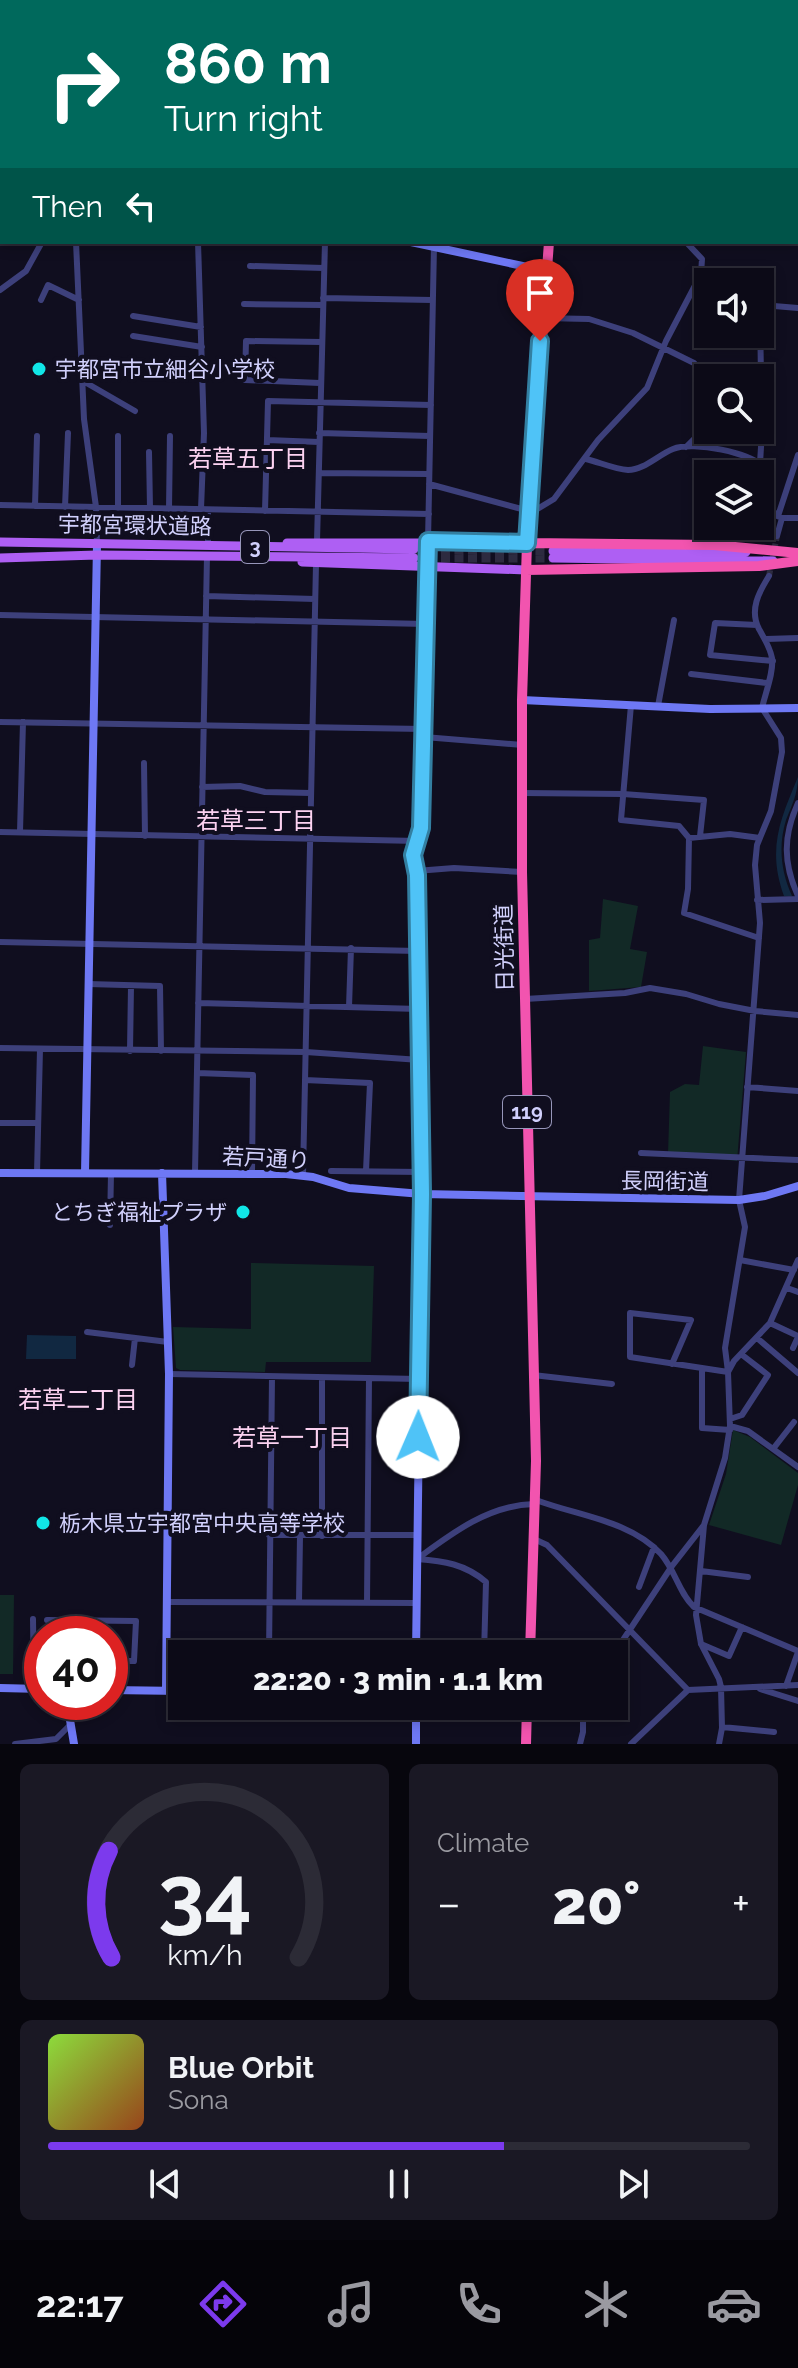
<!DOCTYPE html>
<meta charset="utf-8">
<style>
:root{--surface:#0c0a17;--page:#1a1824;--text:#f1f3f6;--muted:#9a9aa1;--line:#2c2b36;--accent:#7c3aed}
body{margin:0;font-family:Raleway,"Noto Sans JP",sans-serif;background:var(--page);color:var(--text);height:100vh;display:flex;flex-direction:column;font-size:30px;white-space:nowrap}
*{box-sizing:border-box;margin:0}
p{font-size:26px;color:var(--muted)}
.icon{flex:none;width:44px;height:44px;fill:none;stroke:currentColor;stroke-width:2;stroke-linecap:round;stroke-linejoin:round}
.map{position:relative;height:1744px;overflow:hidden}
.drawer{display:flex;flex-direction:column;gap:20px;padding:20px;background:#07060d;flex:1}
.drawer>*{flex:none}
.guide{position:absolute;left:0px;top:0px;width:798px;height:244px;box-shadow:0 4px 12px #0003,0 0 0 2px var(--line);background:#00695c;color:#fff;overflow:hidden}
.controls{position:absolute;left:694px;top:268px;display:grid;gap:16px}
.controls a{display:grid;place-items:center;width:80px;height:80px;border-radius:0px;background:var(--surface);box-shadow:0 4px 12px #0003,0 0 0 2px var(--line);font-size:40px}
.speed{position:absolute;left:24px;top:1616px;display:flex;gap:16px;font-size:40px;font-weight:700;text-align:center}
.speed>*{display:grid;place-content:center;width:104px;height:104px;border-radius:50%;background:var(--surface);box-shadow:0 4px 12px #0003,0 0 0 2px var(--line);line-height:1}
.speed .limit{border:12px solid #d22;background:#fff;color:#111}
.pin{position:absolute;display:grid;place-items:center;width:68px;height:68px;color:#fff;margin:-82px -34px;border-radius:50% 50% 50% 0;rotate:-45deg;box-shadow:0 0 8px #0007}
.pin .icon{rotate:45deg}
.me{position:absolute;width:88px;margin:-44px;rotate:1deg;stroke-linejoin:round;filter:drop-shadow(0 0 6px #0008)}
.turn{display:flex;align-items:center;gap:28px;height:168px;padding:0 32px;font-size:36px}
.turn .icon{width:104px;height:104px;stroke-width:2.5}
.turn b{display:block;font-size:56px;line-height:68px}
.then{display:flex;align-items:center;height:76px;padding:0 32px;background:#0003;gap:16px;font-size:30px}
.big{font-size:60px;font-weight:800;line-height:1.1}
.drawer .widget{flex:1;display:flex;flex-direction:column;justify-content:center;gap:12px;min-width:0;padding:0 28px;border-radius:12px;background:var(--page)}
.drawer .dial{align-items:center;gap:0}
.dial svg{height:208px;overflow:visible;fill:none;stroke:var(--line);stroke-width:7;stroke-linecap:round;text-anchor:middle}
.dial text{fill:var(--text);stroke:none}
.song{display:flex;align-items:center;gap:24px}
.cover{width:96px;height:96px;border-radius:12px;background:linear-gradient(135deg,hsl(90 70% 55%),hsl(20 70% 35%))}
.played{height:8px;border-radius:4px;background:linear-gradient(90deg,var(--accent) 65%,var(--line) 65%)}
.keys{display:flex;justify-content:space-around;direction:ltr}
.heat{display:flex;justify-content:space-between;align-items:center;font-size:44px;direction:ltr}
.drawer .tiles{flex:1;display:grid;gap:20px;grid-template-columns:1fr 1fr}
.widget:last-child{grid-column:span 2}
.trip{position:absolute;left:168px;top:1640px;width:460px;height:80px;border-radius:0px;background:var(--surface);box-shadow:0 4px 12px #0003,0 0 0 2px var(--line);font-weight:800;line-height:80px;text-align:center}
.tabs{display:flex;height:128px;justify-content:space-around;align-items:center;background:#050409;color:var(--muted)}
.tabs .icon{width:56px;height:56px}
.tabs .on{color:var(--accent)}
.tabs b{font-size:36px;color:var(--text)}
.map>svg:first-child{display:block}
</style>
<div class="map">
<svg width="798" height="1744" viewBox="0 0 798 1744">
<rect width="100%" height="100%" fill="#100e1f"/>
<path fill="#122926" d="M603,899L638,906L630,949L647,952L641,987L589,991V940L600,938Z
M703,1046L746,1052L737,1161L668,1154L670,1092L685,1084L699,1085Z
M251,1263L374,1266L371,1362H266L265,1372L180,1370L176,1368L173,1327L251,1329Z
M733,1430L750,1437L798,1473V1485L781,1545L709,1525L726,1474Z
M0,1595H14L13,1674H0Z"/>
<path fill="#112841" d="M798,777C798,793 792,805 786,820C778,846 781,872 792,896H784C767,849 780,820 798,777Z
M27,1335L76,1336V1359H26Z"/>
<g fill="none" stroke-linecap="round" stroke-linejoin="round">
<path stroke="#2d2b40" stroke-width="6" stroke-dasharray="6 3" stroke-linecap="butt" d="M769,576L777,536"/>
<path stroke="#2d2b40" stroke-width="9" stroke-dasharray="9 4.5" stroke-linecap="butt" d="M414,549L553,551
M414,558H553"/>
<path stroke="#3d407b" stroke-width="6" d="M64,0V2
M77,0L85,2
M244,0V2
M433,0L443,2
M773,0V2
M7,2L8,0
M280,2V0
M366,2V0
M413,2V0
M637,2L638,0
M0,10L2,11
M0,68L2,72
M0,195L2,190
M0,222L2,224
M76,242L84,419L96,507L97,545
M198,242L204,433L201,509
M250,266L324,268
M701,274L712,282
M0,290L26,271L42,242
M323,298L432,300
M41,300L48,285L79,300
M244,304L322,305
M762,305L798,308
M133,316L201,327
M542,318L589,319L633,333L694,363L708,379
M133,336L202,347
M761,377L760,316L763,305
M83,381L135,411
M320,383L245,380L246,341L322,342
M319,433L430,436
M267,440L319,442
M686,447L708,425
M149,452L150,508
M586,459C599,462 614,469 628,470C644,470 658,455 673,449C693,441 751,452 766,469L764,489L775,515L782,518L777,536
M760,463L763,415L762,376
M319,473L429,474
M429,484L529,511
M0,505L429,514
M35,506L37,436
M65,507L68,433
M118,508V436
M169,509L170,436
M265,511L268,401L431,405
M529,514L554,499L598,440L647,388L666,341L701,274L702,259L686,242
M778,516L798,455
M782,518H798
M317,541L325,242
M428,541L434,246
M208,546V510
M206,596L315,599
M0,615L426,624
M757,625L715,623L710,655L773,661
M766,639L798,638
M691,674L767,683
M631,705L621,820L679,826L689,838
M658,706L674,620
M0,722L424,729
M424,737L522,745
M144,763L145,836
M202,787L240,786L265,792L311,793
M522,793L623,794L704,800L700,836
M798,803C783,836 783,863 798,896
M0,832L418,841
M20,832L23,722
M416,871L454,868L522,872
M757,900L798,899
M759,938L684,913L688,889L689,838L730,834L760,838
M0,942L418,951
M88,984L160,986L161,1051
M525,999L625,993L650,988L686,994L719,1004L755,1011L798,1015
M198,1003L419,1009
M349,1007L351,948
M0,1048L306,1052L420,1060
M130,1051L131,986
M197,1073L253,1075L252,1173
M305,1080L370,1083L366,1171
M747,1087L798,1091
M0,1123H38
M641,1153L798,1160
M331,1171L422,1172
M37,1173L40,1049
M195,1173L207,556
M303,1175L316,564
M110,1225L111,1173
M740,1260L794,1270
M787,1288L798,1292
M770,1323L798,1336
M87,1332L168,1342
M757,1338L798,1373
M793,1348L798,1337
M672,1364L691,1320L630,1313V1357L702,1368
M132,1365L135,1338
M169,1374L419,1379
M533,1375L612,1384
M322,1378V1536
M730,1419L742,1415L768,1375L741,1354
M730,1426L748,1431L798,1467
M730,1430L702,1428V1368L728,1372L725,1348L745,1227L739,1200L760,923L755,865L757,845L771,811L782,752L781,738L762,708C765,694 774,672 772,658C770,647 764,638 759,629C749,610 759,592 769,576
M773,1449L794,1422
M536,1500C578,1516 629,1520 661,1554C675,1570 679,1593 694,1607L798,1651
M269,1535H417
M534,1539L547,1545L688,1690L798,1685
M417,1559C444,1561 465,1564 486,1582L484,1654
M417,1559C452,1533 489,1505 534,1504
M701,1571L748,1577
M639,1587L654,1547
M166,1602L417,1603
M299,1602L300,1536
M367,1603L369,1378
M33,1619L34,1689
M47,1620L136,1621L134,1661H110
M60,1634L61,1620
M530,1643L614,1645L623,1640L672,1566L704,1525
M701,1644L729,1656L742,1627
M269,1654L272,1377
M786,1686L798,1652
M760,1689L798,1701
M722,1727L774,1732
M15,1744L56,1739L71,1724
M580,1744L583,1732V1712
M631,1744L688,1690
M719,1744L722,1728L721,1687L719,1679L701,1644L696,1615L704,1525L725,1458L730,1426L728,1372L734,1361L770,1323L798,1260"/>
<path stroke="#6e78f4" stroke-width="8" d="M187,0V2
M0,112L2,113
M411,242L546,271
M522,700L710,709L798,708
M0,1173L286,1174L313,1177L349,1188L422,1194L739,1200L765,1196L798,1186
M85,1173L97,545
M162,1173L169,1374L166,1691
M416,1654L422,1194L417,875L413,855L421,828L428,541
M0,1688L42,1689
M110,1690L182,1691
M67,1702L74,1744
M416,1744V1706"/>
<path stroke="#ae5ff3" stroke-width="9" d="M0,542L414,549
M287,543H527
M553,551L746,552
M0,558L97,555L414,558
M553,558L773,561
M302,562L526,570"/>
<path stroke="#f254af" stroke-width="10" d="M579,2V0
M527,543L714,545L798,553
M526,570L759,566L798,561
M530,1654L536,1461L522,872V700L527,543L549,242
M526,1744L527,1706"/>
</g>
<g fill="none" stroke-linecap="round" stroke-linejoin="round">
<g stroke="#337fa1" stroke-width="20">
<path id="route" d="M418,1437L422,1194L417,875L413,855L421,828L428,541L527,543L540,341"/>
</g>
<use href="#route" stroke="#4fc3f7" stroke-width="14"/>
</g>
<g fill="#11e6e7" stroke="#100e1f" stroke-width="3">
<circle cx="39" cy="369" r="8"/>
<circle cx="243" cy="1212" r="8"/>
<circle cx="43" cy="1523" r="8"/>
</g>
<g text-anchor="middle" stroke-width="8" stroke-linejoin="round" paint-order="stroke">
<g fill="#100e1f" stroke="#9796ba" stroke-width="2">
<rect x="241" y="531" width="28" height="32" rx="6"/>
<rect x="503" y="1096" width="48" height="32" rx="6"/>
</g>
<g font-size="20" font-weight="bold" fill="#d1d0fc">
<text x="255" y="554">3</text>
<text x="527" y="1119">119</text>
</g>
<g font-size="22" fill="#d1d0fc" stroke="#100e1f" text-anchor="start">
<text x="55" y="377">宇都宮市立細谷小学校</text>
<text x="227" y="1220" text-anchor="end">とちぎ福祉プラザ</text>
<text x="59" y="1531">栃木県立宇都宮中央高等学校</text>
</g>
<g font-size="22" fill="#d1d0fc" stroke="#100e1f">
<text transform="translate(135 525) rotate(1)" y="8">宇都宮環状道路</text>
<text transform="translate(504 948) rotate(-91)" y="8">日光街道</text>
<text transform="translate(266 1158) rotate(3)" y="8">若戸通り</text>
<text transform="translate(665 1181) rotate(1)" y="8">長岡街道</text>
</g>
<g font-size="24" fill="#fcd2f1" stroke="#100e1f">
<text x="248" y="467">若草五丁目</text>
<text x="256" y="829">若草三丁目</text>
<text x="78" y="1408">若草二丁目</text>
<text x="292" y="1446">若草一丁目</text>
</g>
</g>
</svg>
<div class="controls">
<a><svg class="icon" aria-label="sound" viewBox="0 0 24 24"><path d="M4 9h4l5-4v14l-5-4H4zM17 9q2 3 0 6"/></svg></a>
<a><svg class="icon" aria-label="search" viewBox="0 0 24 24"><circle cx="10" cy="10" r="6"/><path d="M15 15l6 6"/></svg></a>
<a><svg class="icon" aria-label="layers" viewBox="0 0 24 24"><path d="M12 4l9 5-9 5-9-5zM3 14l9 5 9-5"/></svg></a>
</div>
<div class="speed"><div class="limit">40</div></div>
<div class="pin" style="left:540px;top:341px;background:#d93025"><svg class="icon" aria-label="arrive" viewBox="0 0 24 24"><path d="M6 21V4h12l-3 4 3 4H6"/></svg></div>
<svg class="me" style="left:418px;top:1437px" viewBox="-20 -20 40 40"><circle r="19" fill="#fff"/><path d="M0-13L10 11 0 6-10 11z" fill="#4fc3f7"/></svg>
<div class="trip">22:20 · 3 min · 1.1 km</div>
<div class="guide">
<div class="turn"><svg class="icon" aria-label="right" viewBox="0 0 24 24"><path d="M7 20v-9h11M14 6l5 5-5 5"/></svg><div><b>860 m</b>Turn right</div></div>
<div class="then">Then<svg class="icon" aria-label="left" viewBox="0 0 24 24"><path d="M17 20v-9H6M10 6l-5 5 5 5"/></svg></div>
</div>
</div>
<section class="drawer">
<div class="tiles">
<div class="widget dial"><svg viewBox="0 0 100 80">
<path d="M14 69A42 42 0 1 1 86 69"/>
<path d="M14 69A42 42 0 0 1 13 28" stroke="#7c3aed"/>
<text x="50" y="56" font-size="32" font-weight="700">34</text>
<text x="50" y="72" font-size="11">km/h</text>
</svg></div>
<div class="widget"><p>Climate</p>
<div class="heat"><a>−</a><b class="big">20°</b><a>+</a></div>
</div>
<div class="widget">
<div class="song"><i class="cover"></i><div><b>Blue Orbit</b><p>Sona</p></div></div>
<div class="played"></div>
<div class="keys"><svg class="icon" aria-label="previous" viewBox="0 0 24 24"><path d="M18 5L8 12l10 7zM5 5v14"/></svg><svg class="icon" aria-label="pause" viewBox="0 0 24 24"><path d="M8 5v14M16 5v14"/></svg><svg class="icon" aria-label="next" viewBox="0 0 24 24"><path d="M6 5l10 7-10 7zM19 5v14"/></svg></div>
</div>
</div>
</section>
<nav class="tabs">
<b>22:17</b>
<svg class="icon on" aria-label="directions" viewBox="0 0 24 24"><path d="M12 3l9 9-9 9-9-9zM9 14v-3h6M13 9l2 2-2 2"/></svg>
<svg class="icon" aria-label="music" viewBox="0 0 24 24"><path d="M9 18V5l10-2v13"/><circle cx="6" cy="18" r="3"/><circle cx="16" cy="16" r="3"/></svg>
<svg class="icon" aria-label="phone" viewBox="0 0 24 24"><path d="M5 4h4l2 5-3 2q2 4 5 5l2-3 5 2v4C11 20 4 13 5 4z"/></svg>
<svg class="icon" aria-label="climate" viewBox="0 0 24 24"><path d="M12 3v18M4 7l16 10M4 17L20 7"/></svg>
<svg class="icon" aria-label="car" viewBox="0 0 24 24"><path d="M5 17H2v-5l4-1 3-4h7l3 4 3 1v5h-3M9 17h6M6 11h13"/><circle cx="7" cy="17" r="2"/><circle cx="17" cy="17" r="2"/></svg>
</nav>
